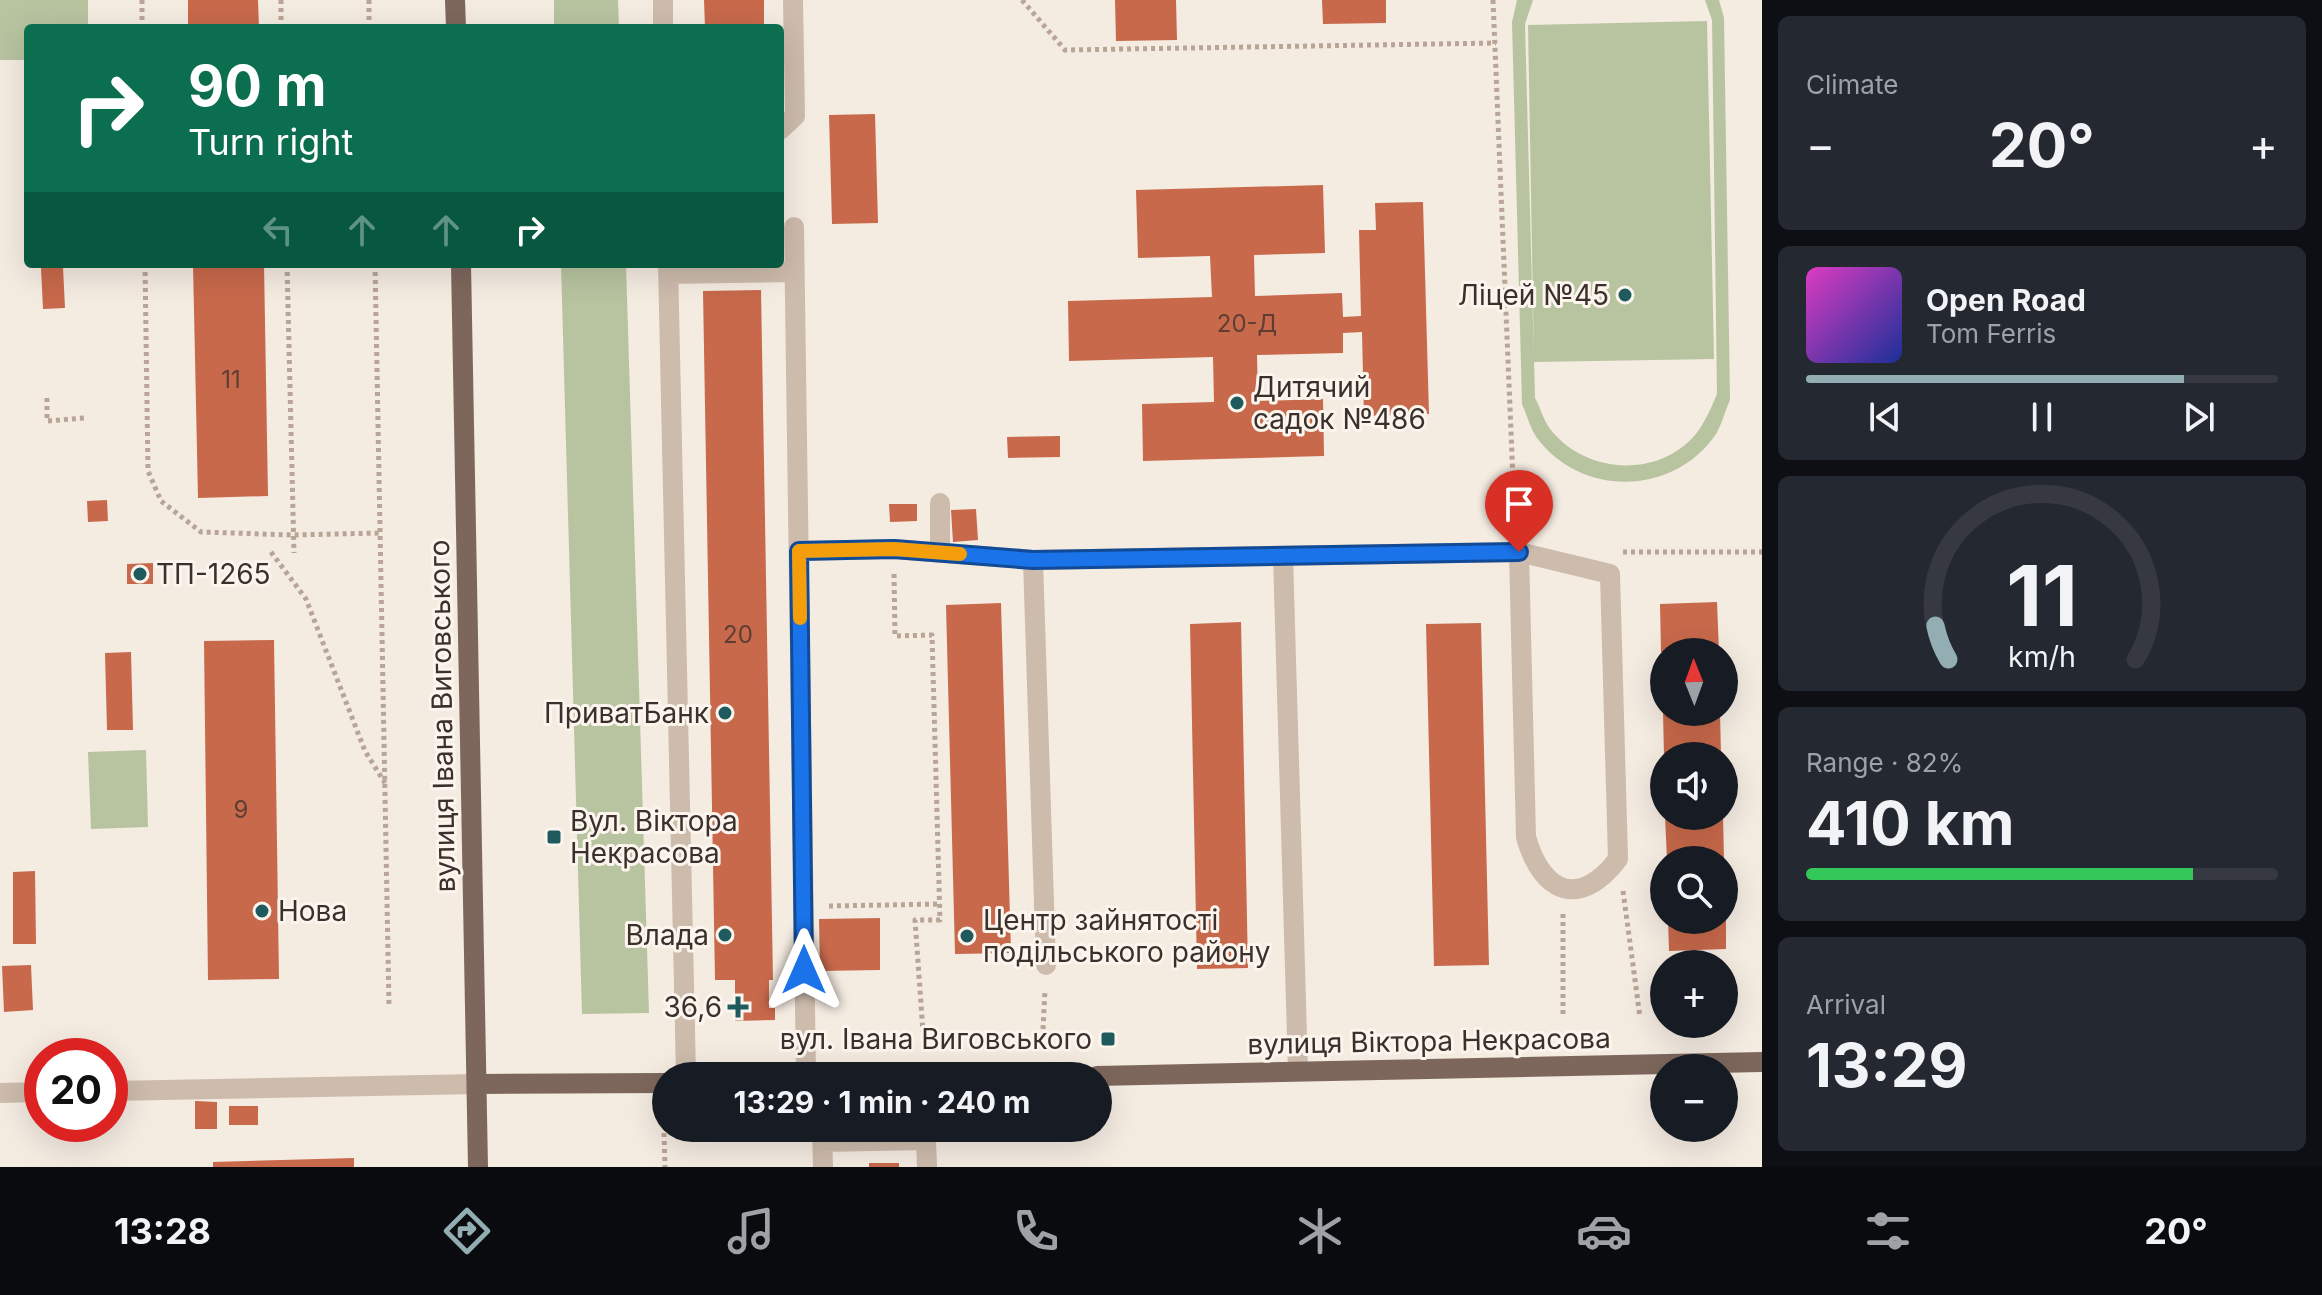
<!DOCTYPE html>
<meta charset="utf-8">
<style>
:root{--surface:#171b24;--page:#242831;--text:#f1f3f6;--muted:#9ea1a6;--line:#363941;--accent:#92aeb2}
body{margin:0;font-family:Inter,sans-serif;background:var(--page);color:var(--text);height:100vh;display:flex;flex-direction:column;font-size:30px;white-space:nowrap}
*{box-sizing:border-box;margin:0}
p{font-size:26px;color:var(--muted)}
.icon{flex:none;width:44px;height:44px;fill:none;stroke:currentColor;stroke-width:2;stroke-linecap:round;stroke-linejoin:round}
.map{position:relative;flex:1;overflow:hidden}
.panel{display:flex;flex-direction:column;gap:16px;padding:16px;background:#0d0f14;width:560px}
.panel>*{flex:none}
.hud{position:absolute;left:24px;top:24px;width:760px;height:244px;border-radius:8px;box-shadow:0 8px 32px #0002;background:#0b6e4f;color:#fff;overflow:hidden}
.needle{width:52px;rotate:359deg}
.tools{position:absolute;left:1650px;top:638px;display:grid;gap:16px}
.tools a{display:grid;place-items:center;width:88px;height:88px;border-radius:50%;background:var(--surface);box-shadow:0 8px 32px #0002;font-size:40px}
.speed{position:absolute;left:24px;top:1038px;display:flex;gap:16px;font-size:40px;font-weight:700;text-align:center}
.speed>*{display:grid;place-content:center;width:104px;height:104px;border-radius:50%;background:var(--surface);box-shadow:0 8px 32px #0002;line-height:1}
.speed .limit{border:12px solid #d22;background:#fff;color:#111}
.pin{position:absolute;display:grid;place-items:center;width:68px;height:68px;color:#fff;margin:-82px -34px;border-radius:50% 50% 50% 0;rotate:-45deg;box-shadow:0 0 8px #0007}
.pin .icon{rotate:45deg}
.me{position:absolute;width:88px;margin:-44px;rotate:0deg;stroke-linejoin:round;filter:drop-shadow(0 0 6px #0008)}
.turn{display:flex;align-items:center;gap:28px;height:168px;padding:0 32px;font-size:36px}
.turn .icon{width:104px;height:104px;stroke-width:2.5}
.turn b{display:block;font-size:56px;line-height:68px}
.lanes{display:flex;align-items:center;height:76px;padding:0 32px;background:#0003;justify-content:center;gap:40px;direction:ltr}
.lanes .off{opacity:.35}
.big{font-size:60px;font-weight:700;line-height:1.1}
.panel .widget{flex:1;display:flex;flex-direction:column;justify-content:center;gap:12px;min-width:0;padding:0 28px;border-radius:12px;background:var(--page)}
.panel .dial{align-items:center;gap:0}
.dial svg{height:208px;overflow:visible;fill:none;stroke:var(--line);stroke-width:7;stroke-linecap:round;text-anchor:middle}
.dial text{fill:var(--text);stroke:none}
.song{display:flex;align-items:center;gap:24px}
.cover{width:96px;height:96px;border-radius:12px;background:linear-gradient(135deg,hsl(310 70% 55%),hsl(230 70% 35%))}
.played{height:8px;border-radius:4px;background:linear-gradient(90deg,var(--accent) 80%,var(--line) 80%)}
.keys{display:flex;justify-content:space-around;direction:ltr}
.heat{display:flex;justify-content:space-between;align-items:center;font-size:44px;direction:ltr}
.charge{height:12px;border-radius:6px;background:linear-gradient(90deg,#34c759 82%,var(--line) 0)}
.trip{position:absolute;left:652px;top:1062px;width:460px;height:80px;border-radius:40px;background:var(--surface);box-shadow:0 8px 32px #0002;font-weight:700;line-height:80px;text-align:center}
.tabs{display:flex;height:128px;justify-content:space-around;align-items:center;background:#090b0e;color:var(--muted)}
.tabs .icon{width:56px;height:56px}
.tabs .current{color:var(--accent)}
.tabs b{font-size:36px;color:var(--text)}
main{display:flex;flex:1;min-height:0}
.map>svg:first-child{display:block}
</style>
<main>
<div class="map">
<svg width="1762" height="1167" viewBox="0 0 1762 1167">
<rect width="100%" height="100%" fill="#f4ebe1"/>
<path fill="#b8c4a0" d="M0,0H88V28H28V60H0Z
M554,0H618L619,28H554Z
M1517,0H1533L1525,24L1535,398C1540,407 1543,418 1548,426C1578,469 1644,479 1685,445C1701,432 1709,413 1717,394L1712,20L1705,0H1719L1724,18L1730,400C1725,411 1722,424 1716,434C1674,496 1582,498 1537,438C1530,428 1527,415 1522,404L1512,22Z
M1707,21L1714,359L1534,362L1528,25Z
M561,264H626L649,1013L582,1014Z
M146,750L148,827L91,829L88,752Z"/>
<path fill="#c8694b" d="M188,0H258L259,28H188Z
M704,0H764V28H705Z
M1115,0H1176L1177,40L1116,41Z
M1322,0H1386V23L1323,24Z
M875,114L878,223L832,224L829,115Z
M1323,185L1325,253L1254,255L1255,296L1342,293L1343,317L1361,316L1359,230H1376L1375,203L1423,202L1429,414L1364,416L1362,332L1343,333V353L1257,355L1258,401L1323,399L1324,456L1143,461L1142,404L1214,402L1213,357L1069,361L1068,301L1212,297L1210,256L1138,258L1136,190Z
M193,264H264L268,496L198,498Z
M63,267L65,308L43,309L41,268Z
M761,290L773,980H769V1008H775V1020L735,1021V980H715L703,291Z
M1060,436V457L1008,458L1007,437Z
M107,500L108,521L88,522L87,501Z
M889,504H917V521L890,522Z
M976,509L978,540L953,542L951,510Z
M153,563V584H127V564Z
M1717,602L1719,652H1661L1660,604Z
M1001,603L1011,953L955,954L946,605Z
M1241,622L1248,968L1197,969L1190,624Z
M1481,623L1489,965L1434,966L1426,624Z
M274,640L279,979L208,980L204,641Z
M131,652L133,730H107L105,653Z
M1663,712H1720L1721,756H1664Z
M1665,816H1723L1724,860H1667Z
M35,871L36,944H13V872Z
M880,918V970L820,971L819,919Z
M1668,920H1726V949L1669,951Z
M31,965L33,1010L4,1012L2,966Z
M195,1101L217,1102V1129H195Z
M229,1106H258V1125H229Z
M354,1158V1167H213V1162Z
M869,1163H899V1167H869Z"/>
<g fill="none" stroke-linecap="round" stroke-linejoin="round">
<path stroke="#b9a596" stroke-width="5" stroke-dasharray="4 4" stroke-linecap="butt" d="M142,0V28
M281,0V28
M369,0V28
M1022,0L1065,50L1496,43
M1493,0L1514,504L1520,527
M145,264L148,471L161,501L201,532L293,535L381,533
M287,264L294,553
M375,264L389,1006
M47,398V421L84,418
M271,552L306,599L365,751L385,783
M1623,552H1762
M894,574L895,636L932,635L940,920H915L923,1032
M1623,891L1640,1017
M829,906L940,904
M1563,914V1018
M1043,1029L1045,990
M664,1133L665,1167"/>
<path stroke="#cdbbac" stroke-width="20" d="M663,0V28
M780,130L795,116L793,0
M794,227L806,1076
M668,264L686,1076
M668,274L794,272
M940,503V553
M799,551L894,549L1033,560L1519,552L1610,574L1618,859C1580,909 1542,894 1526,837L1519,552
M1283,556L1298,1071
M1033,560L1046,965
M110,1091L478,1084
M0,1093L42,1092
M822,1131L823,1167
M823,1142L926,1140L927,1167"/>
<path stroke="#7d675c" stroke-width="20" d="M455,0L456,28
M461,264L478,1167
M1097,1076L1762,1062
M478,1084L666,1083"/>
</g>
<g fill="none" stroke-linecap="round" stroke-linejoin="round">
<g stroke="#114b97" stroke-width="20">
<path id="route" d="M804,970L799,551L894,549L1033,560L1519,552"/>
</g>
<use href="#route" stroke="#1a73e8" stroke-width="14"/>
<path stroke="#f59e0b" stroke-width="14" d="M800,618L799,551L894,549L960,554"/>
</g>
<g fill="#1f5a5e" stroke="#fbf5ee" stroke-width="3">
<circle cx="1625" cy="295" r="8"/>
<circle cx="1237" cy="403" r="8"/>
<circle cx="140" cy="574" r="8"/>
<circle cx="725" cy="713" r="8"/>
<rect x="546" y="829" width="16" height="16" rx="4"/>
<circle cx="262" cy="911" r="8"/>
<circle cx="725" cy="935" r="8"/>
<circle cx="967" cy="936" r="8"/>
<path d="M734 995h8v8h8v8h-8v8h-8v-8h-8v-8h8z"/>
<rect x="1100" y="1031" width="16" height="16" rx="4"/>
</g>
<g text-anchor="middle" stroke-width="6" stroke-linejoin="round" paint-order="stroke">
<g font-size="24" fill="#5e3e33">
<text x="1247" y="332">20-Д</text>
<text x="231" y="388">11</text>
<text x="738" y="643">20</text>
<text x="241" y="818">9</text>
</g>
<g font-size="28" fill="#3b302b" stroke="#fbf5ee" text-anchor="end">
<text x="1609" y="305">Ліцей №45</text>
<text x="1253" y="397" text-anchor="start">Дитячий<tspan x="1253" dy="32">садок №486</tspan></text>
<text x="156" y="584" text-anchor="start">ТП-1265</text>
<text x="709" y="723">ПриватБанк</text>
<text x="570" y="831" text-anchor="start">Вул. Віктора<tspan x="570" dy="32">Некрасова</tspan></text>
<text x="278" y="921" text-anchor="start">Нова</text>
<text x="983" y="930" text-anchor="start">Центр зайнятості<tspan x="983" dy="32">подільського району</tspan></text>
<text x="709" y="945">Влада</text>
<text x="722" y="1017">36,6</text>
<text x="1092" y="1049">вул. Івана Виговського</text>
</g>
<g font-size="28" fill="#3b302b" stroke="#fbf5ee">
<text transform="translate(442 716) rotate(-91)" y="10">вулиця Івана Виговського</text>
<text transform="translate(1429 1041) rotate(-1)" y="10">вулиця Віктора Некрасова</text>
</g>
</g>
</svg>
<div class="tools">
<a><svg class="needle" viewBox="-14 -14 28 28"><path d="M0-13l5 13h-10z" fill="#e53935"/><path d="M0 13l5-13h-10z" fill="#9ea1a6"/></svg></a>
<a><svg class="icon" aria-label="sound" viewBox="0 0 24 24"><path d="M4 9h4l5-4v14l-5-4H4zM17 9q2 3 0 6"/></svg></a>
<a><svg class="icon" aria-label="search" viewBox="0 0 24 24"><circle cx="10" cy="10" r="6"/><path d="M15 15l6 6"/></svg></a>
<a>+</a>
<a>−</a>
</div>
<div class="speed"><div class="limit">20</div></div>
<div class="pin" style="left:1519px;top:552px;background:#d93025"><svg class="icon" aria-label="arrive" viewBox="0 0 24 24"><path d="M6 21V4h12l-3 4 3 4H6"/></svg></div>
<svg class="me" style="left:804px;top:970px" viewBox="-20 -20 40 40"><path d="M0-17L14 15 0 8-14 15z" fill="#1a73e8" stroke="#fff" stroke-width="4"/></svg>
<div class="trip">13:29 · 1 min · 240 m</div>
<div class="hud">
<div class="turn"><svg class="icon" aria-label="right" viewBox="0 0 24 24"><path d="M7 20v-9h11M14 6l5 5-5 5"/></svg><div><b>90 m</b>Turn right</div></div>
<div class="lanes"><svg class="icon off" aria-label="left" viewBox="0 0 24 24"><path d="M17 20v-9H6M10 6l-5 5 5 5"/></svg><svg class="icon off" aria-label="ahead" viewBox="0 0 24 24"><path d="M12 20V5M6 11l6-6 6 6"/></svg><svg class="icon off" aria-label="ahead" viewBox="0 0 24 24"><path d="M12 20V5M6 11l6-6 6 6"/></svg><svg class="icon" aria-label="right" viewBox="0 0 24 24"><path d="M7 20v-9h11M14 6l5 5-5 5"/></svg></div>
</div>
</div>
<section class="panel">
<div class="widget"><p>Climate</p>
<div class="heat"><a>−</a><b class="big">20°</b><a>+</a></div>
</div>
<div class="widget">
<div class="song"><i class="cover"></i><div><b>Open Road</b><p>Tom Ferris</p></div></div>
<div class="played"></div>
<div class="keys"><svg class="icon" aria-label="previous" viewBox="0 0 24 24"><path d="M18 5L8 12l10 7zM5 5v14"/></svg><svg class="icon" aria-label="pause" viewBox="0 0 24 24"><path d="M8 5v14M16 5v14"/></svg><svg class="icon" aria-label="next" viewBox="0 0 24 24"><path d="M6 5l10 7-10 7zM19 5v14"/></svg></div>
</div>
<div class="widget dial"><svg viewBox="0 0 100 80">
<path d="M14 69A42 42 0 1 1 86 69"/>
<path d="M14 69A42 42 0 0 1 9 56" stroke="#92aeb2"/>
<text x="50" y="56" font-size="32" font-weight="700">11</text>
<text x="50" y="72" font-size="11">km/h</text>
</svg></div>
<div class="widget"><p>Range · 82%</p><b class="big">410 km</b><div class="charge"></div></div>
<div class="widget"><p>Arrival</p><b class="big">13:29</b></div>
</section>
</main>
<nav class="tabs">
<b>13:28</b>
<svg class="icon current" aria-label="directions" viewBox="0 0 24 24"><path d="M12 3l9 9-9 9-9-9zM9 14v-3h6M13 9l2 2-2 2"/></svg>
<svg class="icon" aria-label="music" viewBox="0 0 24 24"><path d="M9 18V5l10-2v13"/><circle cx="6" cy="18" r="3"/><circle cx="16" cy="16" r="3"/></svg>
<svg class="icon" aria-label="phone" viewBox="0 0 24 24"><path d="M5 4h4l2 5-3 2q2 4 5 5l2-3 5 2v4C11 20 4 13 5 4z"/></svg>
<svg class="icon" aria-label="climate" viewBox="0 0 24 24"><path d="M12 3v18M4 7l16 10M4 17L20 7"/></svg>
<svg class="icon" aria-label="car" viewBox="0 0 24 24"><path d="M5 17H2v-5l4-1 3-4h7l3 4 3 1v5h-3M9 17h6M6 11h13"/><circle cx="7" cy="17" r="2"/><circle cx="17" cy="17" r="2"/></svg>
<svg class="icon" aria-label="filters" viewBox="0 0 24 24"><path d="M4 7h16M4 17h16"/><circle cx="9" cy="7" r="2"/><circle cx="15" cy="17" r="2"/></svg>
<b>20°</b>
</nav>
